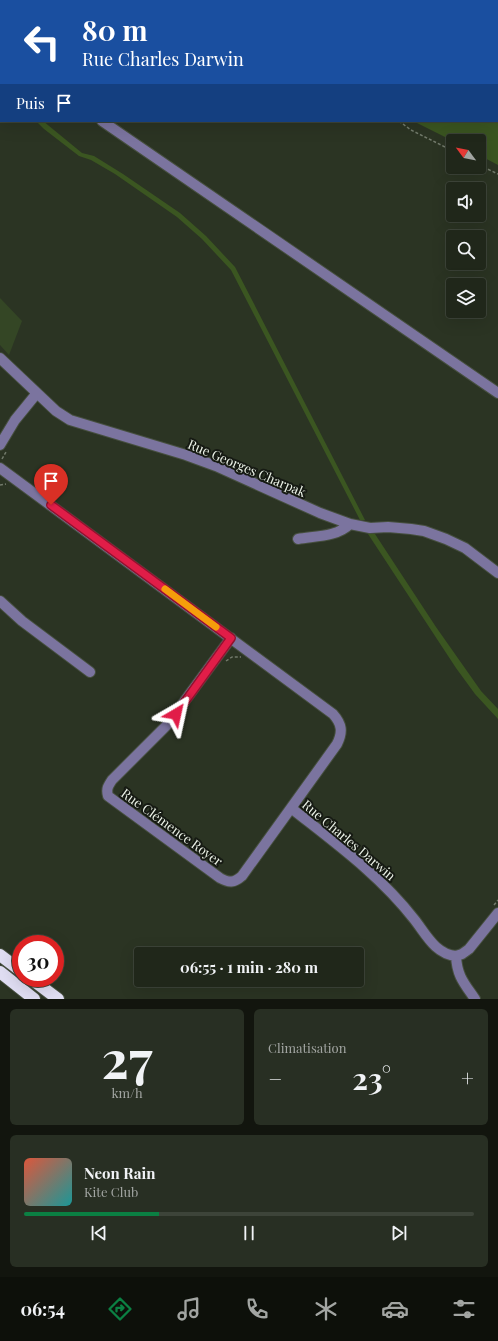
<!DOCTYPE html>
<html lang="fr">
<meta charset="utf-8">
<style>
:root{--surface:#20271a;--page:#282f23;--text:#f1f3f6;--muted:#a2a5a2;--line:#3d4439;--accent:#0b8043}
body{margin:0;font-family:"Playfair Display",serif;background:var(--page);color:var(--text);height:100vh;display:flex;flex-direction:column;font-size:15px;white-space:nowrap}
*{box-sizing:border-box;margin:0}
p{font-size:13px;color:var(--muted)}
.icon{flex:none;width:22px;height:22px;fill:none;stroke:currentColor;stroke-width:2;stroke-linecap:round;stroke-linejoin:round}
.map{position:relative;height:999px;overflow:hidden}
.drawer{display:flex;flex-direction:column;gap:10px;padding:10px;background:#12150e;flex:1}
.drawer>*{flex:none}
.banner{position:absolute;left:0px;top:0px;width:498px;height:122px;box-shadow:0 4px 16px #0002,0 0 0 1px var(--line);background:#1a4fa0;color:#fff;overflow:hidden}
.needle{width:26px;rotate:302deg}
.tools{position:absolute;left:446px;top:134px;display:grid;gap:8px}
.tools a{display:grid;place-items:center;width:40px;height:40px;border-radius:4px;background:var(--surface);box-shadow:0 4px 16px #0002,0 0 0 1px var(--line);font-size:20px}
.speed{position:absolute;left:12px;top:935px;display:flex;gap:8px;font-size:20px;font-weight:700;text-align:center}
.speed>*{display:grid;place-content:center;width:52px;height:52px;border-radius:50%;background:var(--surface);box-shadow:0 4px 16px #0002,0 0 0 1px var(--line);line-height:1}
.speed .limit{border:6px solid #d22;background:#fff;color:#111}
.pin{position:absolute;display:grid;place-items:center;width:34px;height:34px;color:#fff;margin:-41px -17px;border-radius:50% 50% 50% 0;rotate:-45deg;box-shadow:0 0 4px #0007}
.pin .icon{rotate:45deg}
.me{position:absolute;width:44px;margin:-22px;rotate:36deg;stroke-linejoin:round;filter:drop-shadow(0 0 3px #0008)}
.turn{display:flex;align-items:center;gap:14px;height:84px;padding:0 16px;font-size:18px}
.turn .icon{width:52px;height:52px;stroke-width:2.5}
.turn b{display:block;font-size:28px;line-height:34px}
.then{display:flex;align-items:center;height:38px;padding:0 16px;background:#0003;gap:8px;font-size:15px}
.big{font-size:30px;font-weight:700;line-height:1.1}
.drawer .widget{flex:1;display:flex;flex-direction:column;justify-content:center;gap:6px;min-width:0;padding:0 14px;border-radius:6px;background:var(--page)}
.drawer .dial{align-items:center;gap:0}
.dial b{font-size:52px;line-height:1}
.song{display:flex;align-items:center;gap:12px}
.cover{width:48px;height:48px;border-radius:6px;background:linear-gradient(135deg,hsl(10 70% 55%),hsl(180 70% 35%))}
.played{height:4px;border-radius:2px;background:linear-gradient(90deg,var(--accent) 30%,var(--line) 30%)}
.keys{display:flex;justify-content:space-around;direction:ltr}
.heat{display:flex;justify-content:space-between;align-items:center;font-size:22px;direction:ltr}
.drawer .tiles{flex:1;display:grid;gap:10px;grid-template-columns:1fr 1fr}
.widget:last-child{grid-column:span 2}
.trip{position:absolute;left:134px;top:947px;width:230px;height:40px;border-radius:4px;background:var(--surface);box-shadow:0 4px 16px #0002,0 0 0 1px var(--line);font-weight:700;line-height:40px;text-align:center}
.tab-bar{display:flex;height:64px;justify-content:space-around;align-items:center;background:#0d100a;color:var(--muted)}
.tab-bar .icon{width:28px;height:28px}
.tab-bar .selected{color:var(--accent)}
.tab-bar b{font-size:18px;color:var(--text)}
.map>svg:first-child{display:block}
</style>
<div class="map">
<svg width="498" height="999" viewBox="0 0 498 999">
<rect width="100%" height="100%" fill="#2b3423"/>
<path fill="#344625" d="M0,298L22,321L9,355L0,345Z"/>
<path fill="#3b5621" d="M237,0H409L411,1H238Z
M497,51L498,52V165L479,155V141H453L413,121H497Z
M36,121H43L82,153L94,156L123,174L180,213L206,236L235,267L365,520H360L231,270L202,239L177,217L115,174L91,160L79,156L44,129Z
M368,534H375L436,627L481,691L498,709V719L475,694L456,668Z"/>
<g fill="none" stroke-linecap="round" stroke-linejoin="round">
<g stroke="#464f3f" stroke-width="12">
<path id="minor" d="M0,52H1
M102,121L498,393
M0,358L56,411L70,420L186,455L216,466L320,513L350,524L370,528L388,527L411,529L424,531L446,539L465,548L498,573
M0,445L15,420L37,393
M0,468L333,714C342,724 343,732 337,744L291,808C334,842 380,875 414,919C426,934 435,954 456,956C457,976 464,983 475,999
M298,539C315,536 337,537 350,524
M0,601L22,621L90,672
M231,638L167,725L112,780C108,786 106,789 108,796L220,878C229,883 234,883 242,876L291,808
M456,956L462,954L469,949L498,913"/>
</g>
<g stroke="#464f3f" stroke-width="14">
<path id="highway" d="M0,955L21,971
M0,972L34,999
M30,978L58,999"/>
</g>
<path stroke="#727a6b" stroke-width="1.5" stroke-dasharray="3 2" stroke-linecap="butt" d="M218,0L220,1
M10,1V0
M68,1V0
M0,12H1
M399,121L411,130L453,151
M479,165L498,174
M2,459L6,452
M0,485L6,484
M226,661L232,657H241
M494,905L498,900"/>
<use href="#minor" stroke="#7b749f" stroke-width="10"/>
<use href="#highway" stroke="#e0def3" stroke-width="12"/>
</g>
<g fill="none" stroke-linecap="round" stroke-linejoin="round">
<g stroke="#92132f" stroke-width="10">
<path id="route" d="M51,505L231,638L176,714"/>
</g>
<use href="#route" stroke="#e11d48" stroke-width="7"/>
<path stroke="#f59e0b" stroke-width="7" d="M165,589L216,627"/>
</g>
<g text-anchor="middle" stroke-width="4" stroke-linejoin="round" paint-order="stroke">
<g font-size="13" fill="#edf4e9" stroke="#161a13">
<text transform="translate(247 468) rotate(23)" y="5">Rue Georges Charpak</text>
<text transform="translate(172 827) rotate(36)" y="5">Rue Clémence Royer</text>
<text transform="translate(349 840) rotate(40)" y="5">Rue Charles Darwin</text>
</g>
</g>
</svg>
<div class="tools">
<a><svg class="needle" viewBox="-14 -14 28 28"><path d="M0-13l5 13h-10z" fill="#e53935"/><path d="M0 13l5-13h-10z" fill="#a2a5a2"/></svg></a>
<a><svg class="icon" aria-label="sound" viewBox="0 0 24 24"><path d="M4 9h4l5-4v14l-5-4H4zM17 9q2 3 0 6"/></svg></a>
<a><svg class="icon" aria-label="search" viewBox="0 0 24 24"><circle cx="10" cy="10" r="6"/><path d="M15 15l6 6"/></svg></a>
<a><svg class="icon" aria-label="layers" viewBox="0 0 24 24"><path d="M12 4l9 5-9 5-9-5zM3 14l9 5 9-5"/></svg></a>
</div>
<div class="speed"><div class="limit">30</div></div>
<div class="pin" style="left:51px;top:505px;background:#d93025"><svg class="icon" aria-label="arrive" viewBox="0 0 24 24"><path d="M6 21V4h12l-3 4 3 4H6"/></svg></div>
<svg class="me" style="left:176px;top:714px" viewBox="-20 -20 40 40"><path d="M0-17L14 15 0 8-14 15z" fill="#e11d48" stroke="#fff" stroke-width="4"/></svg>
<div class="trip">06:55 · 1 min · 280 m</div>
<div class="banner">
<div class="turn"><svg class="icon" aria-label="left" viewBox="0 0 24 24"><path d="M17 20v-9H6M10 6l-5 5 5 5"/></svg><div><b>80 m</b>Rue Charles Darwin</div></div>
<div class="then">Puis<svg class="icon" aria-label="arrive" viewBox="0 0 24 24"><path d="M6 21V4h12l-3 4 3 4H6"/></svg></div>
</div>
</div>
<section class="drawer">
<div class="tiles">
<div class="widget dial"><b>27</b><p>km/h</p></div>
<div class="widget"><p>Climatisation</p>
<div class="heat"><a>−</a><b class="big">23°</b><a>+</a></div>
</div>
<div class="widget">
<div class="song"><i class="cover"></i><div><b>Neon Rain</b><p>Kite Club</p></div></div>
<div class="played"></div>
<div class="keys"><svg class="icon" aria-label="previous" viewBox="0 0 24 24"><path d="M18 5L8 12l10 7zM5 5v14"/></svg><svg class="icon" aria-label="pause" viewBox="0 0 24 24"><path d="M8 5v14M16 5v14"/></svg><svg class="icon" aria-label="next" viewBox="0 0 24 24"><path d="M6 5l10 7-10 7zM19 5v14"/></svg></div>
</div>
</div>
</section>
<nav class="tab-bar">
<b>06:54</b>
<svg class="icon selected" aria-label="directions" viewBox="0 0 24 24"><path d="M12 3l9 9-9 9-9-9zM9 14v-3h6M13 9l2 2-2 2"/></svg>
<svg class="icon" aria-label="music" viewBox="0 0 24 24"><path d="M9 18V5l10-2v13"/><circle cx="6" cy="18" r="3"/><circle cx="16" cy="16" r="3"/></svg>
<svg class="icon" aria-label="phone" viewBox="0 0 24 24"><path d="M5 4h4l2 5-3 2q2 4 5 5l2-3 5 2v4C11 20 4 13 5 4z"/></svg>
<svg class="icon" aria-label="climate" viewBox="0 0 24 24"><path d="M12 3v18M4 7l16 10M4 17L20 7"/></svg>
<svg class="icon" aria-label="car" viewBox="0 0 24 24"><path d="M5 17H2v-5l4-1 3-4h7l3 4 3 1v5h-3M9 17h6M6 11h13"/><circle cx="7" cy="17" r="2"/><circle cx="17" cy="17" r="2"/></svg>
<svg class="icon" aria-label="filters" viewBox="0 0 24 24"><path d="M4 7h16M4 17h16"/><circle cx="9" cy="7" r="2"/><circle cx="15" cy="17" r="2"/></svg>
</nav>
